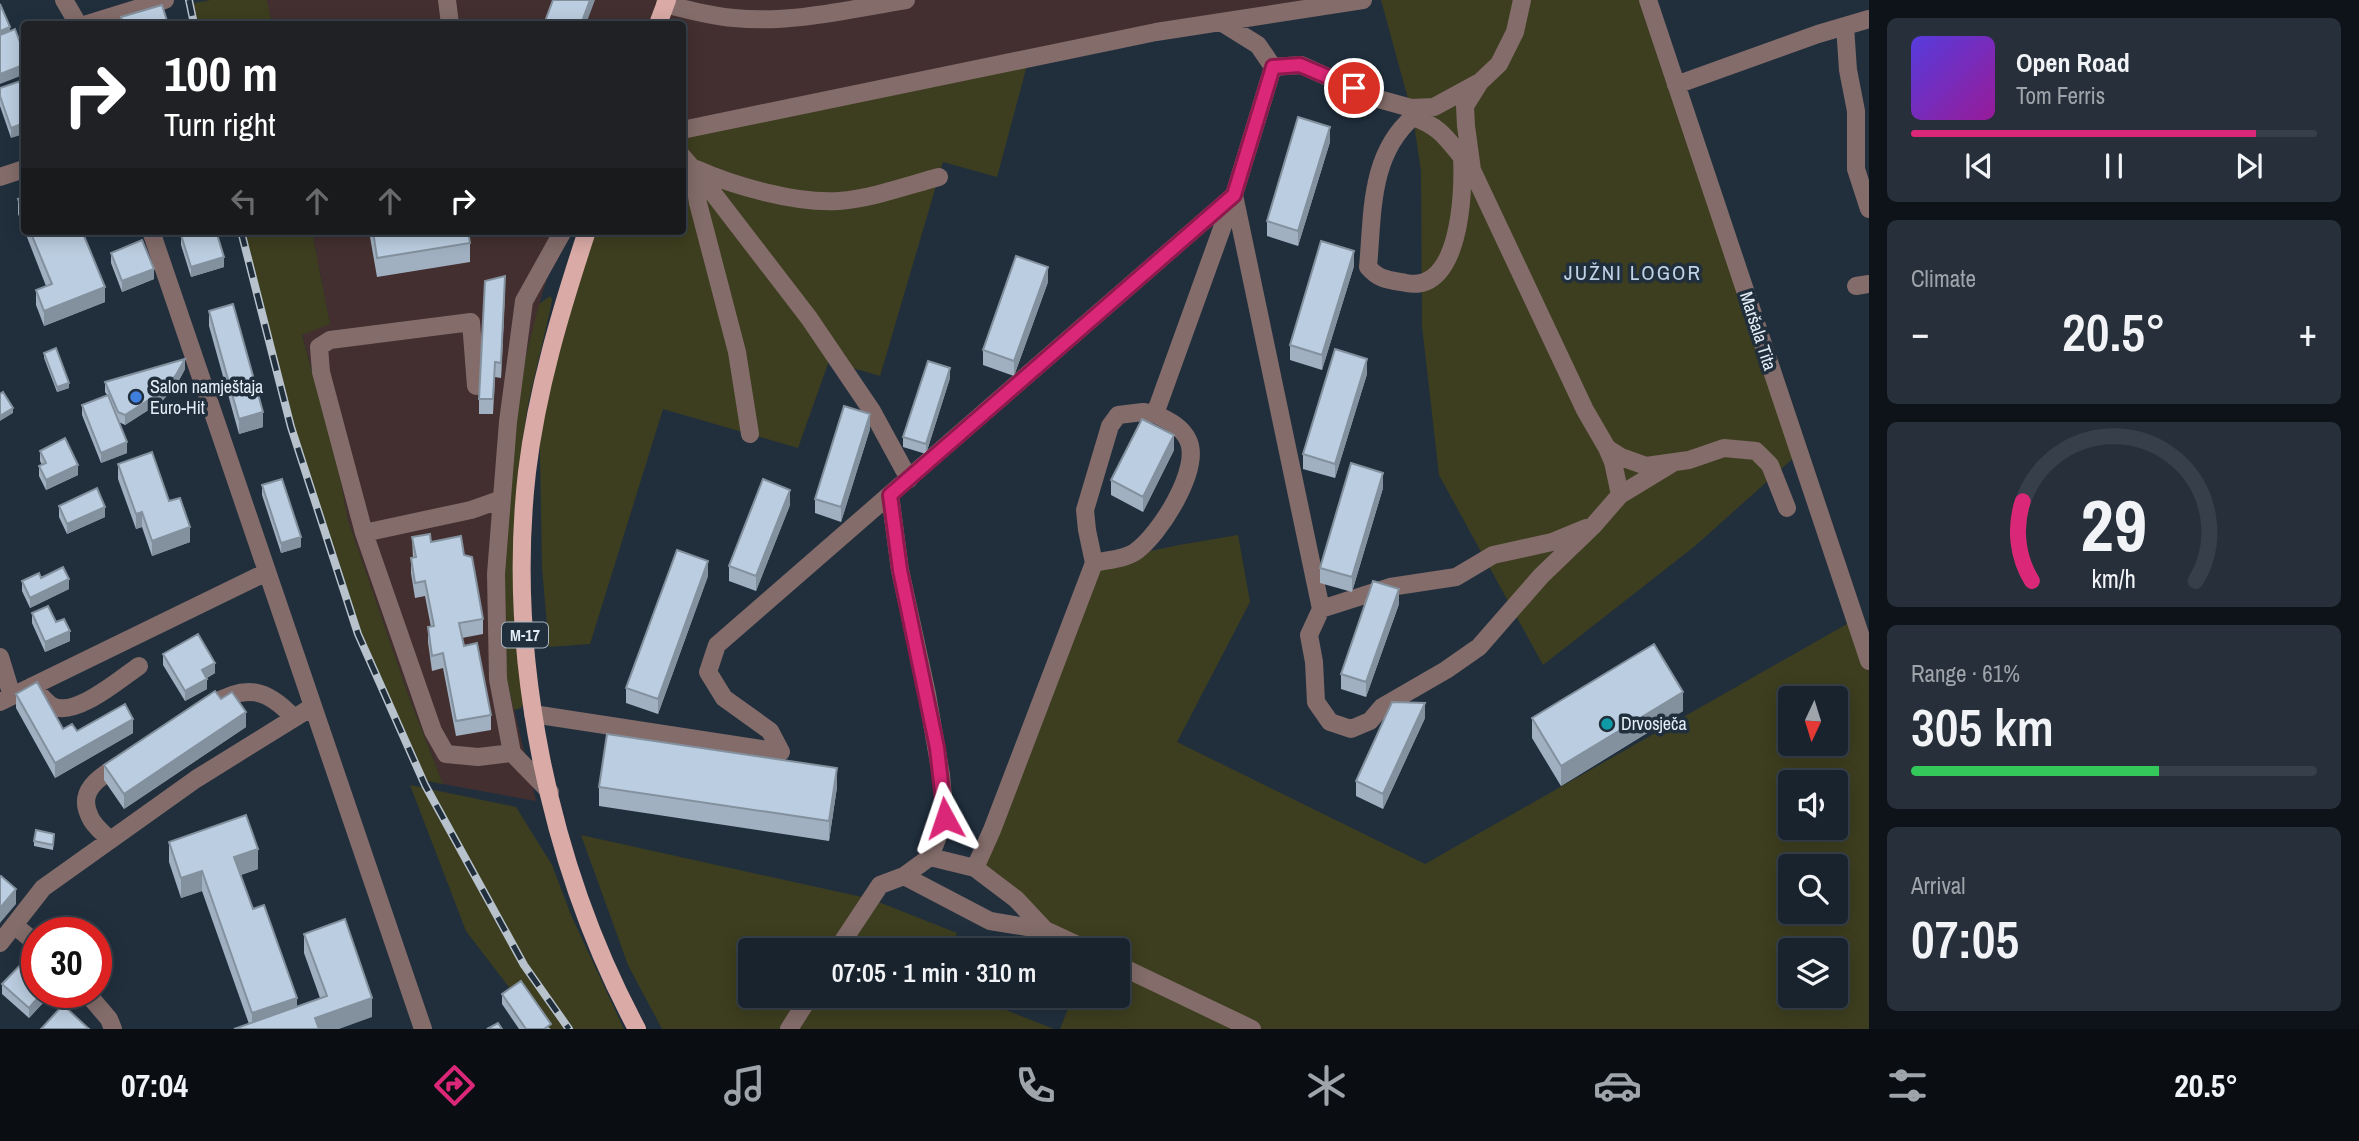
<!DOCTYPE html>
<meta charset="utf-8">
<style>
:root{--surface:#19232e;--page:#262f3a;--text:#f1f3f6;--muted:#9fa4aa;--line:#37404a;--accent:#db2777}
body{margin:0;font-family:"Archivo Narrow",sans-serif;background:var(--page);color:var(--text);height:100vh;display:flex;flex-direction:column;font-size:26px;white-space:nowrap}
*{box-sizing:border-box;margin:0}
p{font-size:23px;color:var(--muted)}
.icon{flex:none;width:38px;height:38px;fill:none;stroke:currentColor;stroke-width:2;stroke-linecap:round;stroke-linejoin:round}
.map{position:relative;flex:1;overflow:hidden}
.details{display:flex;flex-direction:column;gap:18px;padding:18px;background:#0e1319;width:490px}
.details>*{flex:none}
.guide{position:absolute;left:21px;top:21px;width:665px;height:214px;border-radius:7px;box-shadow:0 4px 18px #0003,0 0 0 2px var(--line);background:#202124;color:#fff;overflow:hidden}
.needle{width:46px;rotate:184deg}
.tools{position:absolute;left:1778px;top:686px;display:grid;gap:14px}
.tools a{display:grid;place-items:center;width:70px;height:70px;border-radius:7px;background:var(--surface);box-shadow:0 4px 18px #0003,0 0 0 2px var(--line);font-size:35px}
.speed{position:absolute;left:21px;top:917px;display:flex;gap:14px;font-size:35px;font-weight:700;text-align:center}
.speed>*{display:grid;place-content:center;width:91px;height:91px;border-radius:50%;background:var(--surface);box-shadow:0 4px 18px #0003,0 0 0 2px var(--line);line-height:1}
.speed .limit{border:10px solid #d22;background:#fff;color:#111}
.pin{position:absolute;display:grid;place-items:center;width:60px;height:60px;color:#fff;margin:-30px;border:4px solid #fff;border-radius:50%;box-shadow:0 2px 7px #0007}
.me{position:absolute;width:77px;margin:-38px;rotate:355deg;stroke-linejoin:round;filter:drop-shadow(0 0 5px #0008)}
.turn{display:flex;align-items:center;gap:24px;height:147px;padding:0 28px;font-size:32px}
.turn .icon{width:91px;height:91px;stroke-width:2.5}
.turn b{display:block;font-size:49px;line-height:60px}
.lanes{display:flex;align-items:center;height:66px;padding:0 28px;background:#0003;justify-content:center;gap:35px;direction:ltr}
.lanes .off{opacity:.35}
.big{font-size:52px;font-weight:600;line-height:1.1}
.details .widget{flex:1;display:flex;flex-direction:column;justify-content:center;gap:10px;min-width:0;padding:0 24px;border-radius:10px;background:var(--page)}
.details .dial{align-items:center;gap:0}
.dial svg{height:182px;overflow:visible;fill:none;stroke:var(--line);stroke-width:7;stroke-linecap:round;text-anchor:middle}
.dial text{fill:var(--text);stroke:none}
.song{display:flex;align-items:center;gap:21px}
.cover{width:84px;height:84px;border-radius:10px;background:linear-gradient(135deg,hsl(250 70% 55%),hsl(300 70% 35%))}
.played{height:7px;border-radius:4px;background:linear-gradient(90deg,var(--accent) 85%,var(--line) 85%)}
.keys{display:flex;justify-content:space-around;direction:ltr}
.heat{display:flex;justify-content:space-between;align-items:center;font-size:38px;direction:ltr}
.charge{height:10px;border-radius:5px;background:linear-gradient(90deg,#34c759 61%,var(--line) 0)}
.trip{position:absolute;left:738px;top:938px;width:392px;height:70px;border-radius:7px;background:var(--surface);box-shadow:0 4px 18px #0003,0 0 0 2px var(--line);font-weight:600;line-height:70px;text-align:center}
.tab-bar{display:flex;height:112px;justify-content:space-around;align-items:center;background:#0a0e12;color:var(--muted)}
.tab-bar .icon{width:49px;height:49px}
.tab-bar .current{color:var(--accent)}
.tab-bar b{font-size:32px;color:var(--text)}
main{display:flex;flex:1;min-height:0}
.map>svg:first-child{display:block}
</style>
<main>
<div class="map">
<svg width="1869" height="1029" viewBox="0 0 1869 1029">
<rect width="100%" height="100%" fill="#212f3d"/>
<path fill="#432f30" d="M267,0H661L650,24H272Z
M666,0H1363L683,130L682,24H657Z
M312,231H563L542,294L519,384L507,680L536,801L443,784L409,697L348,520L339,473L302,334L330,324Z"/>
<path fill="#3d3e1f" fill-rule="evenodd" d="M211,0H267L272,24H194L189,4Z
M1381,0H1648L1799,453L1695,546L1543,665L1439,475L1422,326L1421,171L1413,117Z
M1029,58L997,177L943,162L880,376L829,361L798,448L663,409L590,644L549,647L542,568L539,399L587,231H682L683,130Z
M243,231H312L330,324L302,335L339,473L348,520L409,697L443,784L422,780L358,634L291,427Z
M550,296L552,299L551,306C544,339 535,372 528,405C511,503 511,605 523,704L521,708L514,710L507,680L504,607V540L519,384L539,304Z
M1238,535L1250,602L1177,742L1425,864L1854,620L1869,661V1029H1060L1073,996H1118V950H1088L975,868L1094,563L1179,545ZM1790,698H1836V744H1790ZM1790,782H1836V828H1790ZM1790,866H1836V912H1790ZM1790,950H1836V996H1790Z
M410,785L516,807L552,865L571,915L624,1029H541L466,931Z
M581,835L871,899L957,933L951,950H751V996H970L1054,1029H662L628,965Z"/>
<g fill="none" stroke-linecap="round" stroke-linejoin="round">
<path stroke="#836c6a" stroke-width="18" d="M64,0L78,24
M447,0L450,24
M1648,0L1869,661
M665,4C688,10 710,16 734,18C791,24 851,9 906,0
M87,24L165,0
M1845,26L1848,70L1856,111V169L1869,209
M1273,67L1301,65L1375,98L1411,108L1434,107L1480,82L1499,64L1515,32L1522,0
M1480,82L1465,106L1466,126L1472,170L1585,410L1607,448L1621,457L1646,466L1689,460L1724,448L1756,451L1770,465L1787,508
M1676,85L1818,34L1869,19
M1411,108L1413,117C1444,128 1448,142 1468,164
M1413,117C1369,155 1373,214 1368,267C1379,280 1389,280 1406,283C1460,294 1464,193 1462,158
M682,130L1156,32L1363,0
M682,156L706,184L809,318L872,411L909,479
M693,168L698,203L737,352L750,434
M696,169C734,186 797,204 839,201C873,198 906,186 939,177
M0,177L24,169
M1234,195L1321,609L1309,635L1314,662L1316,702L1330,722L1351,729L1370,721L1382,707L1446,670L1479,647L1541,576L1593,526L1620,495L1671,464
M151,231L423,1029
M1856,286L1869,284
M1607,448L1613,462L1620,495
M890,495L900,570L927,694L941,775L945,818L930,857
M502,499L471,510L364,533L433,731L446,754L478,757L512,753
M364,533L321,372L319,347L330,340L471,322L476,386
M1094,563C1106,560 1125,559 1135,552C1159,536 1202,468 1188,440C1181,426 1169,421 1155,414
M1321,609L1390,587L1456,577L1493,555L1552,542L1586,528
M0,657L12,696
M32,686C38,692 45,702 52,706C75,718 120,679 139,666
M0,702L267,572
M213,704C246,684 267,689 293,717
M533,714L781,752L770,731L724,698L708,672L717,645L1234,195
M550,792L512,753L498,679L496,574L508,422L524,301L563,231
M109,839C103,833 93,825 90,817C75,788 105,774 125,761
M975,868L992,830L1094,563L1087,530L1085,510L1110,426L1118,415L1143,412L1155,414L1234,195L1273,67L1258,45L1221,22
M904,876L930,857L975,868L1016,899L1045,930
M14,925L37,944
M0,943L43,888L196,779L312,707
M837,950L880,885L904,876L990,921L1045,930L1088,950
M1118,965L1252,1029
M86,992L109,1019L113,1029
M789,1029L810,996"/>
<path stroke="#d9aaa6" stroke-width="18" d="M658,24L667,0
M587,231C561,310 537,389 527,472C506,657 549,865 637,1029"/>
<g stroke="#b7c2cc" stroke-width="8">
<path id="rail" d="M189,0L194,24
M241,231L291,427L358,634L425,785L524,965L569,1029"/>
</g>
<use href="#rail" stroke="#212f3d" stroke-width="5" stroke-dasharray="16" stroke-linecap="butt"/>
</g>
<path fill="#a1b0c1" d="M24,80L11,138L0,106V88Z
M1330,142L1298,246L1267,236V221Z
M24,197V231H82L105,302L44,326L36,305V290L46,286L18,214V199Z
M188,231H216L224,267L191,277L181,245V235L189,233Z
M369,231H468L470,243V262L377,277Z
M111,253L154,279L122,292L111,263Z
M1354,266L1322,370L1290,360V345Z
M1048,282L1014,376L983,365V350Z
M505,291L501,378L495,377L493,414H479V399Z
M209,311L263,427L239,434L209,326Z
M44,353L69,388L57,392L44,358Z
M185,369L176,386L161,402L125,425L119,422L127,453L101,463L82,415V405L107,395L105,392V382Z
M1367,374L1335,478L1303,469V454Z
M950,378L926,454L903,447V437Z
M870,429L841,522L815,513V499Z
M1174,450L1143,512L1111,495V480Z
M40,451L78,475L46,490L39,476V466L42,465L40,461Z
M118,464L169,501L190,542L152,556L142,527L136,529L118,479Z
M262,485L301,547L281,553L262,495Z
M1383,488L1352,592L1320,583V568Z
M790,505L756,591L729,581V566Z
M59,506L105,517L67,534L59,517Z
M412,537L431,542L464,555L483,619V634L462,638L464,646L491,715V730L456,736L443,668L432,671L428,642V627H431L425,596L415,598L411,573V558H413Z
M708,576L658,714L626,703V688Z
M41,578L69,589L30,608L22,591V581Z
M1399,604L1366,697L1341,689V674Z
M32,613L70,641L45,652L32,623Z
M163,654L215,673L207,678V689L185,701L163,665Z
M16,694L63,729L77,731L133,733L55,778L16,708Z
M221,699L246,727L124,809L104,780V765Z
M1683,711L1561,786L1532,738V718Z
M1425,718L1383,809L1356,796V781Z
M599,787H837L829,841L599,806Z
M54,839L53,850L34,846V841Z
M169,842L258,869L241,875L253,909L297,1006L320,998L304,953V934L372,1017L249,1024L202,891L181,898L169,862Z
M37,944V992H53L29,1018L2,994V984L27,958V954Z
M502,994L551,1029H519L502,1004Z"/>
<path fill="#83909d" d="M590,0H595L586,24H581Z
M10,27V37L0,41V31Z
M24,57V67L23,68V75L0,84V74L20,59Z
M24,123V134L11,138V128Z
M1330,127V142L1298,246V231Z
M1354,251V266L1322,370V355Z
M224,257V267L191,277V267Z
M1048,267V282L1014,376V361Z
M154,269V279L122,292V281Z
M505,276V291L501,378V363Z
M105,287V302L44,326V311Z
M185,359V369L176,386L161,402L125,425V415Z
M1367,359V374L1335,478V464Z
M950,368V378L926,454V444Z
M69,383V388L57,392V387Z
M13,408V413L0,421V416Z
M263,412V427L239,434V419Z
M870,414V429L841,522V507Z
M1174,435V450L1143,512V497Z
M127,442V453L101,463V453Z
M78,465V475L46,490V480Z
M1383,473V488L1352,592V577Z
M790,490V505L756,591V576Z
M105,507V517L67,534V524Z
M142,512V527L136,529V514Z
M190,527V542L152,556V541Z
M301,537V547L281,553V543Z
M708,561V576L658,714V699Z
M69,579V589L30,608V598Z
M1399,589V604L1366,697V682Z
M70,631V641L45,652V642Z
M215,663V673L202,680V670Z
M207,679V689L185,701V691Z
M1683,692V711L1561,786V766Z
M1425,703V718L1383,809V794Z
M246,712V727L124,809V794Z
M133,719V733L55,778V763Z
M837,768V787L829,841V821Z
M258,849V869L234,877V857Z
M202,871V891L181,898V878Z
M16,889V904L0,923V908Z
M43,992H53L29,1018V1008Z
M297,998V1017L252,1029V1013Z
M372,998V1017L339,1029H315V1018Z"/>
<path fill="#bbcde0" stroke="#83909d" stroke-width="2" d="M553,0H590L581,24H544Z
M0,4L10,27L0,31Z
M162,5L168,24H124L121,17Z
M15,29L24,53V57L20,59L23,65L0,74V35Z
M24,80V123L11,128L0,96V88Z
M1298,117L1330,127L1298,231L1267,221Z
M24,197V217L18,199Z
M30,231H82L105,287L44,311L36,290L52,284Z
M194,231H216L224,257L191,267L181,235Z
M373,231H468L470,243L377,258Z
M142,240L154,269L122,281L111,253Z
M1321,241L1354,251L1322,355L1290,345Z
M1016,256L1048,267L1014,361L983,350Z
M505,276L501,363L495,362L493,399H479L485,281Z
M233,304L263,412L239,419L209,311Z
M56,348L69,383L57,387L44,353Z
M1335,349L1367,359L1335,464L1303,454Z
M185,359L176,375L161,392L125,415L118,412L105,382Z
M928,361L950,368L926,444L903,437Z
M3,392L13,408L0,416V394Z
M108,395L127,442L101,453L82,405Z
M844,406L870,414L841,507L815,499Z
M1142,419L1174,435L1143,497L1111,480Z
M65,438L78,465L46,480L39,466L46,463L40,451Z
M152,452L169,501L180,498L190,527L152,541L142,512L136,514L118,464Z
M1351,463L1383,473L1352,577L1320,568Z
M282,479L301,537L281,543L262,485Z
M763,479L790,490L756,576L729,566Z
M97,488L105,507L67,524L59,506Z
M430,534L431,542L461,536L464,555L472,557L483,619L459,623L464,646L477,643L491,715L456,721L443,653L432,656L428,627L434,626L425,581L415,583L411,558L416,557L412,537Z
M677,550L708,561L658,699L626,688Z
M63,567L69,579L30,598L22,581L39,573L41,578Z
M1373,581L1399,589L1366,682L1341,674Z
M48,606L56,622L64,619L70,631L45,642L32,613Z
M198,634L215,663L202,670L207,679L185,691L163,654Z
M1654,644L1683,692L1561,766L1532,718Z
M37,682L63,729L72,724L77,731L125,704L133,719L55,763L16,694Z
M215,691L221,699L232,692L246,712L124,794L104,765Z
M1392,702L1425,703L1383,794L1356,781Z
M607,734L837,768L829,821L599,787Z
M246,815L258,849L234,857L253,909L264,905L297,998L252,1013L202,871L181,878L169,842Z
M36,830L54,834L53,845L34,841Z
M1,876L16,889L0,908V877Z
M345,919L372,998L315,1018L319,1029H234L327,996L304,934Z
M37,944V963L27,954Z
M27,958L37,966V992H43L29,1008L2,984Z
M521,981L551,1024L544,1029H526L502,994Z
M63,1005L89,1029H41Z
M498,1023L502,1029H487Z"/>
<g fill="none" stroke-linecap="round" stroke-linejoin="round">
<g stroke="#8e194d" stroke-width="18">
<path id="route" d="M945,818L937,748L900,570L890,495L1234,195L1273,67L1300,65L1354,88"/>
</g>
<use href="#route" stroke="#db2777" stroke-width="12"/>
</g>
<circle fill="#3f7fe0" stroke="#212f3d" stroke-width="2.5" cx="136" cy="397" r="7"/>
<circle fill="#0f9aa8" stroke="#212f3d" stroke-width="2.5" cx="1607" cy="724" r="7"/>
<g text-anchor="middle" stroke-width="7" stroke-linejoin="round" paint-order="stroke">
<rect fill="#212f3d" stroke="#aab5bf" stroke-width="2" x="502" y="622.5" width="46" height="25" rx="5"/>
<g font-size="16" font-weight="bold" fill="#e5eef7">
<text x="525" y="641">M-17</text>
</g>
<g font-size="18" fill="#e5eef7" stroke="#212f3d">
<text transform="translate(1758 331) rotate(72)" y="6">Maršala Tita</text>
</g>
<g font-size="18" fill="#e5eef7" stroke="#212f3d" text-anchor="start">
<text x="150" y="393">Salon namještaja<tspan x="150" dy="21">Euro-Hit</tspan></text>
<text x="1621" y="730">Drvosječa</text>
</g>
<g font-size="21" letter-spacing="2" fill="#c0d2e5" stroke="#212f3d">
<text x="1633" y="280">JUŽNI LOGOR</text>
</g>
</g>
</svg>
<div class="tools">
<a><svg class="needle" viewBox="-14 -14 28 28"><path d="M0-13l5 13h-10z" fill="#e53935"/><path d="M0 13l5-13h-10z" fill="#9fa4aa"/></svg></a>
<a><svg class="icon" aria-label="sound" viewBox="0 0 24 24"><path d="M4 9h4l5-4v14l-5-4H4zM17 9q2 3 0 6"/></svg></a>
<a><svg class="icon" aria-label="search" viewBox="0 0 24 24"><circle cx="10" cy="10" r="6"/><path d="M15 15l6 6"/></svg></a>
<a><svg class="icon" aria-label="layers" viewBox="0 0 24 24"><path d="M12 4l9 5-9 5-9-5zM3 14l9 5 9-5"/></svg></a>
</div>
<div class="speed"><div class="limit">30</div></div>
<div class="pin" style="left:1354px;top:88px;background:#d93025"><svg class="icon" aria-label="arrive" viewBox="0 0 24 24"><path d="M6 21V4h12l-3 4 3 4H6"/></svg></div>
<svg class="me" style="left:945px;top:818px" viewBox="-20 -20 40 40"><path d="M0-17L14 15 0 8-14 15z" fill="#db2777" stroke="#fff" stroke-width="4"/></svg>
<div class="trip">07:05 · 1 min · 310 m</div>
<div class="guide">
<div class="turn"><svg class="icon" aria-label="right" viewBox="0 0 24 24"><path d="M7 20v-9h11M14 6l5 5-5 5"/></svg><div><b>100 m</b>Turn right</div></div>
<div class="lanes"><svg class="icon off" aria-label="left" viewBox="0 0 24 24"><path d="M17 20v-9H6M10 6l-5 5 5 5"/></svg><svg class="icon off" aria-label="ahead" viewBox="0 0 24 24"><path d="M12 20V5M6 11l6-6 6 6"/></svg><svg class="icon off" aria-label="ahead" viewBox="0 0 24 24"><path d="M12 20V5M6 11l6-6 6 6"/></svg><svg class="icon" aria-label="right" viewBox="0 0 24 24"><path d="M7 20v-9h11M14 6l5 5-5 5"/></svg></div>
</div>
</div>
<section class="details">
<div class="widget">
<div class="song"><i class="cover"></i><div><b>Open Road</b><p>Tom Ferris</p></div></div>
<div class="played"></div>
<div class="keys"><svg class="icon" aria-label="previous" viewBox="0 0 24 24"><path d="M18 5L8 12l10 7zM5 5v14"/></svg><svg class="icon" aria-label="pause" viewBox="0 0 24 24"><path d="M8 5v14M16 5v14"/></svg><svg class="icon" aria-label="next" viewBox="0 0 24 24"><path d="M6 5l10 7-10 7zM19 5v14"/></svg></div>
</div>
<div class="widget"><p>Climate</p>
<div class="heat"><a>−</a><b class="big">20.5°</b><a>+</a></div>
</div>
<div class="widget dial"><svg viewBox="0 0 100 80">
<path d="M14 69A42 42 0 1 1 86 69"/>
<path d="M14 69A42 42 0 0 1 10 34" stroke="#db2777"/>
<text x="50" y="56" font-size="32" font-weight="700">29</text>
<text x="50" y="72" font-size="11">km/h</text>
</svg></div>
<div class="widget"><p>Range · 61%</p><b class="big">305 km</b><div class="charge"></div></div>
<div class="widget"><p>Arrival</p><b class="big">07:05</b></div>
</section>
</main>
<nav class="tab-bar">
<b>07:04</b>
<svg class="icon current" aria-label="directions" viewBox="0 0 24 24"><path d="M12 3l9 9-9 9-9-9zM9 14v-3h6M13 9l2 2-2 2"/></svg>
<svg class="icon" aria-label="music" viewBox="0 0 24 24"><path d="M9 18V5l10-2v13"/><circle cx="6" cy="18" r="3"/><circle cx="16" cy="16" r="3"/></svg>
<svg class="icon" aria-label="phone" viewBox="0 0 24 24"><path d="M5 4h4l2 5-3 2q2 4 5 5l2-3 5 2v4C11 20 4 13 5 4z"/></svg>
<svg class="icon" aria-label="climate" viewBox="0 0 24 24"><path d="M12 3v18M4 7l16 10M4 17L20 7"/></svg>
<svg class="icon" aria-label="car" viewBox="0 0 24 24"><path d="M5 17H2v-5l4-1 3-4h7l3 4 3 1v5h-3M9 17h6M6 11h13"/><circle cx="7" cy="17" r="2"/><circle cx="17" cy="17" r="2"/></svg>
<svg class="icon" aria-label="filters" viewBox="0 0 24 24"><path d="M4 7h16M4 17h16"/><circle cx="9" cy="7" r="2"/><circle cx="15" cy="17" r="2"/></svg>
<b>20.5°</b>
</nav>
